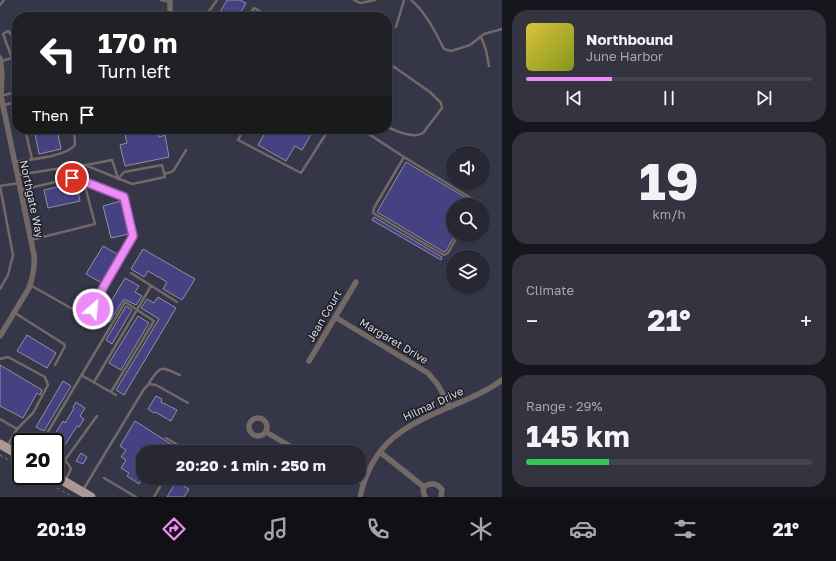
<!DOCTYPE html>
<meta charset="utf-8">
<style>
:root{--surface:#282835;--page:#343441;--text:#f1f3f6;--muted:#a5a6ad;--line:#444450;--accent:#ed8cf9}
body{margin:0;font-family:"Golos Text",sans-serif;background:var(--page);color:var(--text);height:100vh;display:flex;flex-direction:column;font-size:15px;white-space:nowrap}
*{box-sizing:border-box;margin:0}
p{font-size:13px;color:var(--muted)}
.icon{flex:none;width:22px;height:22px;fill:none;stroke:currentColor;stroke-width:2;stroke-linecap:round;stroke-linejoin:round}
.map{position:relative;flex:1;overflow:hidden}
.side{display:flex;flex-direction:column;gap:10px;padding:10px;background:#16161d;width:334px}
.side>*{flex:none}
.top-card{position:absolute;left:12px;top:12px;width:380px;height:122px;border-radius:16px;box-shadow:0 1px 3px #0004,0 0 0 1px var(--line);background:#202124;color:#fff;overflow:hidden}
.tools{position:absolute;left:446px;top:146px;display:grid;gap:8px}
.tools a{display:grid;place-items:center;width:44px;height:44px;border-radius:50%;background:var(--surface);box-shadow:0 1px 3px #0004,0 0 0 1px var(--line);font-size:20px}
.speed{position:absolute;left:12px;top:433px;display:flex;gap:8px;font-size:20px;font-weight:700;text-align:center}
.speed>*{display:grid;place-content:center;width:52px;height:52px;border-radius:50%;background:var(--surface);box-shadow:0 1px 3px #0004,0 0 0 1px var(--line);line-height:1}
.speed .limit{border:2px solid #111;border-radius:6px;background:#fff;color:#111}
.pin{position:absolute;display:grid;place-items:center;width:34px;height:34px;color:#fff;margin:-17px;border:2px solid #fff;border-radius:50%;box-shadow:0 1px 4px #0007}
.me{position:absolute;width:44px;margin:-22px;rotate:27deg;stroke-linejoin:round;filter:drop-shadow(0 0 3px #0008)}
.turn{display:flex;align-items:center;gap:14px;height:84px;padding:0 20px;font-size:18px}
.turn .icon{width:52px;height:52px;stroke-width:2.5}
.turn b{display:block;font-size:28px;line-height:34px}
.then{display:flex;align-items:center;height:38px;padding:0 20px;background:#0003;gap:8px;font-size:15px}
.big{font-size:30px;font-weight:700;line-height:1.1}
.side .card{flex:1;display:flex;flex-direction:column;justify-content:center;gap:6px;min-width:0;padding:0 14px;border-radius:16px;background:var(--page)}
.side .dial{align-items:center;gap:0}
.dial b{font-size:52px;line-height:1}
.song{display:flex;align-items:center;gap:12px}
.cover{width:48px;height:48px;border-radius:6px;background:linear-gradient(135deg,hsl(50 70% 55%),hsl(70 70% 35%))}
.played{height:4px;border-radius:2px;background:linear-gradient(90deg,var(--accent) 30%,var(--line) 30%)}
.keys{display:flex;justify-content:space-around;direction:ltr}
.heat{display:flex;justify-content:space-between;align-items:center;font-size:22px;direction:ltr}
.charge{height:6px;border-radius:3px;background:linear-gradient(90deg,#34c759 29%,var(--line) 0)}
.trip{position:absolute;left:136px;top:445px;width:230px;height:40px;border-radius:16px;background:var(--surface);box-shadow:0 1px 3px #0004,0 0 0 1px var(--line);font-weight:700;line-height:40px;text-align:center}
.menu{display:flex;height:64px;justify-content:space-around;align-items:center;background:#101015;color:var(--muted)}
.menu .icon{width:28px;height:28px}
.menu .current{color:var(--accent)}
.menu b{font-size:18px;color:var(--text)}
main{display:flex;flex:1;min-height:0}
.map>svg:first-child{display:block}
</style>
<main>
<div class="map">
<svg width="502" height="497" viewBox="0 0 502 497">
<rect width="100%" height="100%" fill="#353647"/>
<path fill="#464281" stroke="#9090a5" d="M227,0H240L246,3L238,17H217Z
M34,129H57L61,149L39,154Z
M151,129H157L159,137L165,135L169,157L125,166L120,145L127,143L125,135Z
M267,129H310L313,131L302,150L295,146L286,161L258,145Z
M406,162L473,202L472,205H453V235H455L446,251L444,252L377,212Z
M76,183L80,201L48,208L44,190Z
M121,201L129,234L111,238L103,206Z
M374,217L442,257L441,260L372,220Z
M103,246L119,255L102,283L86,274Z
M143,249L195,279L182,300L163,289L167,282L148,271L144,277L131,269Z
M125,278L139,286L135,292L142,296L136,305L126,300H123L110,322L106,319L107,317L103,315Z
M158,297L176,308L124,395L116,390L159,319L141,308L147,299L154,303Z
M126,306L132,310L112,344L106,340Z
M138,316L149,323L121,370L109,363Z
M27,335L56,353L47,368L17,351Z
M0,365L42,390L40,395L37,393L23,418L0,406Z
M63,381L71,386L44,431L36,427Z
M156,396L162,399L161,402L177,410L171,421L155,412L154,413L148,409Z
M76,402L85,408L80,416L84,419L79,427L77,426L65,445L53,437L63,421L65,423L74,408L73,407Z
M135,421L174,446L171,452H143V478H152L148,485L141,480L139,484L127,476L129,473L121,468L126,460L121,457L126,450L120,446Z
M81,453L87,457L83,464L76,461Z
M176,482L189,489L184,497H167Z"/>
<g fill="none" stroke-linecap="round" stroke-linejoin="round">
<path stroke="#777886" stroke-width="1" stroke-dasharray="3 3" stroke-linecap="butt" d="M0,455L21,467
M36,476L73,497"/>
<path stroke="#736866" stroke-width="2.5" d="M161,0L170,2
M354,0L360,3L375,0
M411,0C425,11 436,33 444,49L451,51L470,45L484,34L502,29
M0,5L4,0
M205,17L217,0
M248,17L254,8L271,17
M292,17C296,13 301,14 306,17
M396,27L404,0
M481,37L486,50L489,66
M12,58L13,93
M1,61L12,58L3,34L8,31L17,40
M387,62L430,92L441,103L442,108L423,133C413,139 397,131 387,127
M0,96L17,92
M4,105L17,102
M25,129L32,159
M244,129L238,140L301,173L329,129
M361,129L404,157L474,200L476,201L475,205
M404,157L374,208L373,213L444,255L448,253L458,235
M15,162C31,159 65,157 75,145L74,129
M86,165L112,160L118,178
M164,174L171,172L174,170L186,150
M18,175L80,165H85L132,184L165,177L162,165L124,172L118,179
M0,186L13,255L8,275L0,289
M0,186L19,183
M21,190L72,178L84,182L95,224L31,240
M131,273L177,302
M30,285L85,316H89L104,286L133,236L124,197L84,182
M15,313L64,344L65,346L55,365
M0,359L8,357L45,377L48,385L33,413L17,429
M81,375L116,395
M94,382L151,286
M149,383C161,364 161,367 180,375
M0,419L17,429L7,446
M166,438L183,448L181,452
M34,442L46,435L125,302L154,321L111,392
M55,458C63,457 68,462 71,469L65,481
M65,460L97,416
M104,478L136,497
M83,490L144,389L149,384L156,385L188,403
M154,497L165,478"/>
<path stroke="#736866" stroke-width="5.5" d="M170,0V11L175,17
M0,58L2,73L1,96L34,255C35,267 33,277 29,288L0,336
M335,317L428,373L438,385L450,407
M309,361L356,282
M249 427a9 9 0 1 1 18 0a9 9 0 1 1-18 0Z
M266,432L300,452
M380,452L424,487
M350,478L363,482
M360,497C374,433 416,422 470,398C481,393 492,388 502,380
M425,497L423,490L424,487C431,482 437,483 442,490L441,497"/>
<path stroke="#ac9793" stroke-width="9" d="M0,444L21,456
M55,476L91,497"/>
</g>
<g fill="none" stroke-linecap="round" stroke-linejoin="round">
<g stroke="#9a5ba2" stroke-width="10">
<path id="route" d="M72,178L78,179L124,197L133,236L104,286L93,309"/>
</g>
<use href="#route" stroke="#ed8cf9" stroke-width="7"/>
</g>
<g text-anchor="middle" stroke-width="3" stroke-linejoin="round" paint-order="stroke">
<g font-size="11" fill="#d6d7e2" stroke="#1e1e26">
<text transform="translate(32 199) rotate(78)" y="4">Northgate Way</text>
<text transform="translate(324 316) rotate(-60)" y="4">Jean Court</text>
<text transform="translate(394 341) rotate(31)" y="4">Margaret Drive</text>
<text transform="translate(433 404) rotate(-25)" y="4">Hilmar Drive</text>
</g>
</g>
</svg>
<div class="tools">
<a><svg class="icon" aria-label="sound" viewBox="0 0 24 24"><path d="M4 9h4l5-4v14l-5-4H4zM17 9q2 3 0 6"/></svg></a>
<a><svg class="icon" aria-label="search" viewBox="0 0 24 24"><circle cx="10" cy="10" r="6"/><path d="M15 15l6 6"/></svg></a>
<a><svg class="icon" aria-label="layers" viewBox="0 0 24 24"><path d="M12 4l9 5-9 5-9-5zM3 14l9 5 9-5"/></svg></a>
</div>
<div class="speed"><div class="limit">20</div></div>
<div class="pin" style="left:72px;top:178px;background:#d93025"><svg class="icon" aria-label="arrive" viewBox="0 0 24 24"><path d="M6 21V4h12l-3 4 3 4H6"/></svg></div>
<svg class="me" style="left:93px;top:309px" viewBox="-20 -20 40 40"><circle r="17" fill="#ed8cf9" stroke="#fff" stroke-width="3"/><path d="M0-11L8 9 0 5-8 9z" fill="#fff"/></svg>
<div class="trip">20:20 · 1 min · 250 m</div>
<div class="top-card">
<div class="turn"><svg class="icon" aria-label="left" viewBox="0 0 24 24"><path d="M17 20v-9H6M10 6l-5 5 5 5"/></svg><div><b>170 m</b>Turn left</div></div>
<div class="then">Then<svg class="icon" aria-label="arrive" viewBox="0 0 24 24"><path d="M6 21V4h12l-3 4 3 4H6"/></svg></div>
</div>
</div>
<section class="side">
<div class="card">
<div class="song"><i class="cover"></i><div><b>Northbound</b><p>June Harbor</p></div></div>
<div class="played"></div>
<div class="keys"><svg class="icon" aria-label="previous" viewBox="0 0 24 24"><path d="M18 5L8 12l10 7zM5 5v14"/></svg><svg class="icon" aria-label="pause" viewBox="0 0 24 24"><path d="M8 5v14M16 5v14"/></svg><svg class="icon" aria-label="next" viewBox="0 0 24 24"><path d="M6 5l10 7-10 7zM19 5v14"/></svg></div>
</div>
<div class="card dial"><b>19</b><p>km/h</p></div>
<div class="card"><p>Climate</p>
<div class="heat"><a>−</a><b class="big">21°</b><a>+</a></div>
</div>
<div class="card"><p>Range · 29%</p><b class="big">145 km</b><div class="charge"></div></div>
</section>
</main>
<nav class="menu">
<b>20:19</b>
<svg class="icon current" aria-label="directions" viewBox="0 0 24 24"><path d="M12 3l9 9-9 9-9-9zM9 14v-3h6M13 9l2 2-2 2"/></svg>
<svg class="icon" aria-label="music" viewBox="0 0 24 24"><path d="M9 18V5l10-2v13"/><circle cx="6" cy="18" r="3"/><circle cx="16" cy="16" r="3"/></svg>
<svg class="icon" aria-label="phone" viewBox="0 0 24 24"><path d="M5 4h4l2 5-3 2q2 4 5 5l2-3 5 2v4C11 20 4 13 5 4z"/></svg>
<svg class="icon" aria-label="climate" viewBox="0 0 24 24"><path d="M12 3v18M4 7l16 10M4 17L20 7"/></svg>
<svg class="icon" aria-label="car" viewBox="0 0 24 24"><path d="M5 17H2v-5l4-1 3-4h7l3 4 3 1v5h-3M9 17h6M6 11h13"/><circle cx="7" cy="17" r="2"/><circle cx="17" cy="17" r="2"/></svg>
<svg class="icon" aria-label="filters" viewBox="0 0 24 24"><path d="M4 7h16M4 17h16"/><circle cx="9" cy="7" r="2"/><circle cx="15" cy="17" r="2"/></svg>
<b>21°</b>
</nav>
